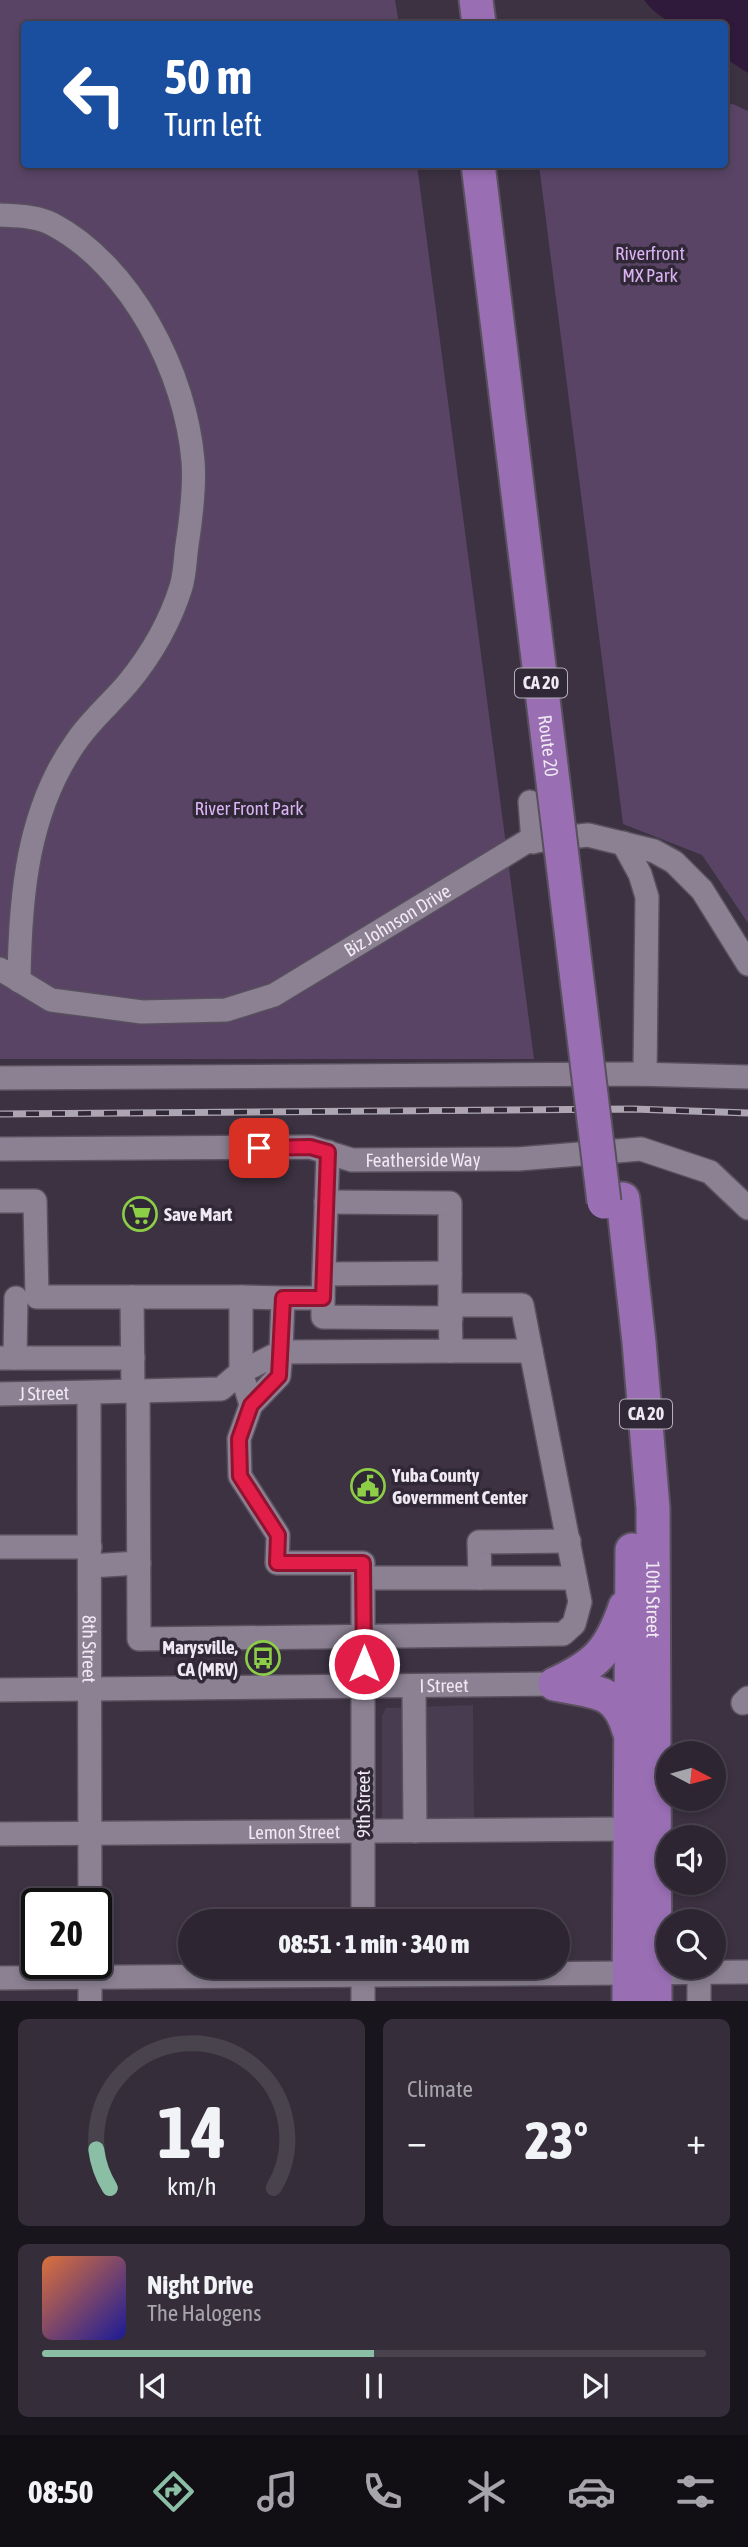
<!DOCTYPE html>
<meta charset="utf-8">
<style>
:root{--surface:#2d2632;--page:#352e3a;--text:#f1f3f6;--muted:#a7a5ac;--line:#48434d;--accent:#8abfa5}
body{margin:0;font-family:"Asap Condensed",sans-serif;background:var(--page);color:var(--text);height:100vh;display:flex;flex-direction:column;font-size:26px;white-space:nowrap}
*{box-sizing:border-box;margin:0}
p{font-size:23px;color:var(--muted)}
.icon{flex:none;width:38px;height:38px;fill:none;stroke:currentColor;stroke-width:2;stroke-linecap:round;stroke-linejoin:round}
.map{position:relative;height:2001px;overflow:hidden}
.details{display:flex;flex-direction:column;gap:18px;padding:18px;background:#19151c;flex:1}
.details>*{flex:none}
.hud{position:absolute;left:21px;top:21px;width:707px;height:147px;border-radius:7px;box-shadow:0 4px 10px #0003,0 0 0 2px var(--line);background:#1a4fa0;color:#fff;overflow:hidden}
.needle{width:46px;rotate:96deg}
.fabs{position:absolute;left:656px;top:1741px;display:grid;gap:14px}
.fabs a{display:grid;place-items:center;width:70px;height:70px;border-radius:50%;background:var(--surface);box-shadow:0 4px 10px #0003,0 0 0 2px var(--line);font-size:35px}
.speed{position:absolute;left:21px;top:1888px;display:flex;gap:14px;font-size:35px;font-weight:700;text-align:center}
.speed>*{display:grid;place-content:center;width:91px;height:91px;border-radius:50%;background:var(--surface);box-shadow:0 4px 10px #0003,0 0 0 2px var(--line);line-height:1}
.speed .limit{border:4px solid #111;border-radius:10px;background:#fff;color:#111}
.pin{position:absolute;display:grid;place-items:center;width:60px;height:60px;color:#fff;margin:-30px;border-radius:14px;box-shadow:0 4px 10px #0006}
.me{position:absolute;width:77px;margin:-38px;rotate:0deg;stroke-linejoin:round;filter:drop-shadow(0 0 5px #0008)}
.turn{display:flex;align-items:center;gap:24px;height:147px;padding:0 28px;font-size:32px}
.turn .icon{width:91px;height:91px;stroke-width:2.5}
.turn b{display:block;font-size:49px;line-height:60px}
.big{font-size:52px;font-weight:800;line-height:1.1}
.details .tile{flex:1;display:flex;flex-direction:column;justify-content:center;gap:10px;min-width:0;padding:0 24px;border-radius:10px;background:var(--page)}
.details .dial{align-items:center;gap:0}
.dial svg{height:182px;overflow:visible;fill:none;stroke:var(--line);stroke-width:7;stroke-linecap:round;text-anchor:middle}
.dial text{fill:var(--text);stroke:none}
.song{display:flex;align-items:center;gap:21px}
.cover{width:84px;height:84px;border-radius:10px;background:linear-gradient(135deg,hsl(20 70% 55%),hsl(240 70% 35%))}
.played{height:7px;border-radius:4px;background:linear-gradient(90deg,var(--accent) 50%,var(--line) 50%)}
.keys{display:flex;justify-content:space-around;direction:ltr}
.heat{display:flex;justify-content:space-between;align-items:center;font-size:38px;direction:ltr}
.details .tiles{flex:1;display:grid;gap:18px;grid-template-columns:1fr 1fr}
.tile:last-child{grid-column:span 2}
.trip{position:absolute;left:178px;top:1909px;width:392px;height:70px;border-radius:35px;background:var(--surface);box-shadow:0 4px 10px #0003,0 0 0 2px var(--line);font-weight:800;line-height:70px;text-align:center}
.dock{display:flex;height:112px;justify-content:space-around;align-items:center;background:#120f14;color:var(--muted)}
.dock .icon{width:49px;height:49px}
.dock .active{color:var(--accent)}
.dock b{font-size:32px;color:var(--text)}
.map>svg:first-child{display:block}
</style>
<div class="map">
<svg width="748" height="2001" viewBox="0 0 748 2001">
<rect width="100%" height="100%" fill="#3c3242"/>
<path fill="#483c50" d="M473,1705L474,1824L382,1823V1716L386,1708Z"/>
<path fill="#594466" d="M0,0H395L399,24H24V164L417,165L534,1059H0Z
M733,104L748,111V923L702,855L623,824L539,165L724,164L725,105Z"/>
<path fill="#2f1a3b" d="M644,0H748V73L725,58L724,24C689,24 668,31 644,0Z"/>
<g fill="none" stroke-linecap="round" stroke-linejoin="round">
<g stroke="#58505d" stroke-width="26">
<g id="minor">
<path d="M0,215C17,216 37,216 52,224C132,266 186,374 193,461C195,487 191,519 187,545C185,559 185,574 181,587C170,622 151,655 128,683C112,702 92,719 78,739C27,809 20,897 19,981"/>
<path d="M530,802L533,842"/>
<path d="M623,843L640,874L647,897L645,1074"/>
<path id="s1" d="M0,969L51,1000L142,1012L226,1010L274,995L526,842L588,835L654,851L674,862L702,890L748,964"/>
<path d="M0,1078L636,1074L748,1077"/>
<path id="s2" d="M0,1149L310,1147L352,1160L518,1159L641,1149L710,1172L748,1208"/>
<path d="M0,1201H35L37,1297H241"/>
<path d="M326,1202L450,1203V1305"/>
<path d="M324,1274L450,1273"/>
<path d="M132,1297L133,1391"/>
<path d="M283,1298L241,1297V1372L221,1389L138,1391L139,1639L563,1634L574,1624L580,1602L522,1305H450L451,1351L281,1352L283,1298H323L328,1152"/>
<path d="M323,1298V1317L451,1318"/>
<path d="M451,1351H531"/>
<path d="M281,1352L279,1376L251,1405L241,1372Z"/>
<path d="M0,1358H133"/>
<path d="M15,1358L16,1298"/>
<path id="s3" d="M89,1393L90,1904"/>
<path id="s4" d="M0,1394L138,1391"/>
<path d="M251,1405L239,1439L240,1476L278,1535L277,1563H363V1922"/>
<path d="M0,1547H90"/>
<path d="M90,1566L139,1563"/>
<path d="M363,1578H575"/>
<path d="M480,1578L479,1542L569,1541"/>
<path d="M414,1687L415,1831"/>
<path id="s5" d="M0,1690L555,1684"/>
<path d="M743,1703L748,1698"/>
<path id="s6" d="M0,1834L628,1829"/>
<path d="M0,1978L748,1972"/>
<path d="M90,2001V1964"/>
<path d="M363,2001V1967"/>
<path d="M699,2001V1972"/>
</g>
</g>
<g stroke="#58505d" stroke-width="37">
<g id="highway">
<path d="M476,0L479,24"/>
<path id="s7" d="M623,1199L639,1342L653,1508L655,2001"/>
<path d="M555,1684C596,1665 610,1651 625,1607"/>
<path d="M555,1684C593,1693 617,1687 629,1731"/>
<path d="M629,2001L632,1550"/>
</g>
</g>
<use href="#minor" stroke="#8b8193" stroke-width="23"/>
<use href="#highway" stroke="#996eb3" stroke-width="33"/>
<g stroke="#ada6b2" stroke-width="7">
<path id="rail" d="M0,1114L633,1109L748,1113"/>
</g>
<use href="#rail" stroke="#312837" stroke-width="4.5" stroke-dasharray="13" stroke-linecap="butt"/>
<g stroke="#58505d" stroke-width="37" stroke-linecap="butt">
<g id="highway-bridge">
<path id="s8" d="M478,164L604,1202"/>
</g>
</g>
<use href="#highway-bridge" stroke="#996eb3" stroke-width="33"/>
</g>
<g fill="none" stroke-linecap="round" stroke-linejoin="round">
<g stroke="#92132f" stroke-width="18">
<path id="route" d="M259,1148L310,1147L328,1152L323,1298H283L279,1376L251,1405L239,1439L240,1476L278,1535L277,1563H363L364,1664"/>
</g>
<use href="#route" stroke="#e11d48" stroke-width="12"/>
</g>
<defs>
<g id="supermarket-ring" transform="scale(1.75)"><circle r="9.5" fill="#312837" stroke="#8cce45" stroke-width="1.5"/><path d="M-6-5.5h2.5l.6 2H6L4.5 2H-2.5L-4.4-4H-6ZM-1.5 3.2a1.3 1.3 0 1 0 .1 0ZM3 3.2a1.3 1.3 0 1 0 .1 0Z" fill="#8cce45"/></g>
<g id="civic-ring" transform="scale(1.75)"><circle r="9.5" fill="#312837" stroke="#8cce45" stroke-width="1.5"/><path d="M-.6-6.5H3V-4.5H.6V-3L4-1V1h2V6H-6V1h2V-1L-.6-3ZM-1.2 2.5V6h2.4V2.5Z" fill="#8cce45"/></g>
<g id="bus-ring" transform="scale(1.75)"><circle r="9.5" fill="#312837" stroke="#8cce45" stroke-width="1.5"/><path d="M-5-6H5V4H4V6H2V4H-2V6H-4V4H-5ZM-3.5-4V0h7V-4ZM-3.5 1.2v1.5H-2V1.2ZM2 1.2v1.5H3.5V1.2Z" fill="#8cce45"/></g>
</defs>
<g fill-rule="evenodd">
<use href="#supermarket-ring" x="140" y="1214"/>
<use href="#civic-ring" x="368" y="1486"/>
<use href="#bus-ring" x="263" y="1658"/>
</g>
<g text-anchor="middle" stroke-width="7" stroke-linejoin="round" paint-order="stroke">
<g fill="#312837" stroke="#b6afbb" stroke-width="2">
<rect x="515" y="668.5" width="52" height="29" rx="5"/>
<rect x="620" y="1399.5" width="52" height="29" rx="5"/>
</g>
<g font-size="18" font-weight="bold" fill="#efe9f3">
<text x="541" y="689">CA 20</text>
<text x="646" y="1420">CA 20</text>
</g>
<g font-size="19" fill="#dab3f3" stroke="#312837">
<text x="650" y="260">Riverfront<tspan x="650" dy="22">MX Park</tspan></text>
<text x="249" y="815">River Front Park</text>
</g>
<g font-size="19" fill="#efe9f3" stroke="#312837">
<text dy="7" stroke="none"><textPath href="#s8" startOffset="586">Route 20</textPath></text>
<text dy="7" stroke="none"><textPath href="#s1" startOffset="430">Biz Johnson Drive</textPath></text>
<text dy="7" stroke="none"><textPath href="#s2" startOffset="425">Featherside Way</textPath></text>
<text dy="7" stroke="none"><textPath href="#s4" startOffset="44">J Street</textPath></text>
<text dy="7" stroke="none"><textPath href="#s7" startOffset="402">10th Street</textPath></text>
<text dy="7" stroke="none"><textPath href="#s3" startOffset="256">8th Street</textPath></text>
<text dy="7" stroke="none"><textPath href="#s5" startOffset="444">I Street</textPath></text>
<text transform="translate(363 1804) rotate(-90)" y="7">9th Street</text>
<text dy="7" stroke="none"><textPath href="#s6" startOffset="294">Lemon Street</textPath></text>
</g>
<g font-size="19" font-weight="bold" fill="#efe9f3" stroke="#312837" text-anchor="start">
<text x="164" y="1221">Save Mart</text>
<text x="392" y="1482">Yuba County<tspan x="392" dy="22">Government Center</tspan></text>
<text x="238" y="1654" text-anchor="end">Marysville,<tspan x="238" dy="22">CA (MRV)</tspan></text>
</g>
</g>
</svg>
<div class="fabs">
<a><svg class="needle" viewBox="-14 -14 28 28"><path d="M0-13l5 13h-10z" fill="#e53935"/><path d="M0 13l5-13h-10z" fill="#a7a5ac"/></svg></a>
<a><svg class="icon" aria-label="sound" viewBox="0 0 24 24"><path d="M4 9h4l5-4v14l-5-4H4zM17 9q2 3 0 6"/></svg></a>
<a><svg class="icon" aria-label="search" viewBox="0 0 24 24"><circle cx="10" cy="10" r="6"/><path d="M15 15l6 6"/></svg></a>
</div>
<div class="speed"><div class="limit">20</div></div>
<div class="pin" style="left:259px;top:1148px;background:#d93025"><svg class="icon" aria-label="arrive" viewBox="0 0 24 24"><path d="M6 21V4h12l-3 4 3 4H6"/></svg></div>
<svg class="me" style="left:364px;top:1664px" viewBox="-20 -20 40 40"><circle r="17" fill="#e11d48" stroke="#fff" stroke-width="3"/><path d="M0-11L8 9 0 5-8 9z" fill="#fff"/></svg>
<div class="trip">08:51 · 1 min · 340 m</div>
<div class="hud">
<div class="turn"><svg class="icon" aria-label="left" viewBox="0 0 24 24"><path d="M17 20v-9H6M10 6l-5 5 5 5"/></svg><div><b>50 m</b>Turn left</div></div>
</div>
</div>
<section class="details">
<div class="tiles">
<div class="tile dial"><svg viewBox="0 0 100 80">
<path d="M14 69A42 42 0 1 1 86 69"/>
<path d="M14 69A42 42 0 0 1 8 52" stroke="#8abfa5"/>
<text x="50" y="56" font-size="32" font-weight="700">14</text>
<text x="50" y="72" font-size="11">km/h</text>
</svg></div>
<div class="tile"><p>Climate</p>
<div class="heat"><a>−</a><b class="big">23°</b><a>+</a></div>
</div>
<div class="tile">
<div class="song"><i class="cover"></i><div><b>Night Drive</b><p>The Halogens</p></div></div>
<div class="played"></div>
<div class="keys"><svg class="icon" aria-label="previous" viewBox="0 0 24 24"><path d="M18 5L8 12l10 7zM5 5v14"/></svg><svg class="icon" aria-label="pause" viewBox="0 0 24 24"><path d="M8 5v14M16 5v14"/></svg><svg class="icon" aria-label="next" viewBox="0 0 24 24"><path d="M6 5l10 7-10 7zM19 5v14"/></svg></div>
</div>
</div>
</section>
<nav class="dock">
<b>08:50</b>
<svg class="icon active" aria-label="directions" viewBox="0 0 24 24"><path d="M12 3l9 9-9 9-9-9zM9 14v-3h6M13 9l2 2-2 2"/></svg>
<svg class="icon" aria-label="music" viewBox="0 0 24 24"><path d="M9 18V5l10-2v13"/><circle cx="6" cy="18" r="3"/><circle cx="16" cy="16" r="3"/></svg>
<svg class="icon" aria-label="phone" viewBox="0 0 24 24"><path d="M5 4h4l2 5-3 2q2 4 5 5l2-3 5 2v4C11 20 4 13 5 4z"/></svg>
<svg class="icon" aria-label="climate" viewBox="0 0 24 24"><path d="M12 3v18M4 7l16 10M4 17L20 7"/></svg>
<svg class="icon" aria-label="car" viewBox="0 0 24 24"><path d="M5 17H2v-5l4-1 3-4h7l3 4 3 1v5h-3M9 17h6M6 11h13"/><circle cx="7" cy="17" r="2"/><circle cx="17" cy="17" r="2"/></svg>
<svg class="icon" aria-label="filters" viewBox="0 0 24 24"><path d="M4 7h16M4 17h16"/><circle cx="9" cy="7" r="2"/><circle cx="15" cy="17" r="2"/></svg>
</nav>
